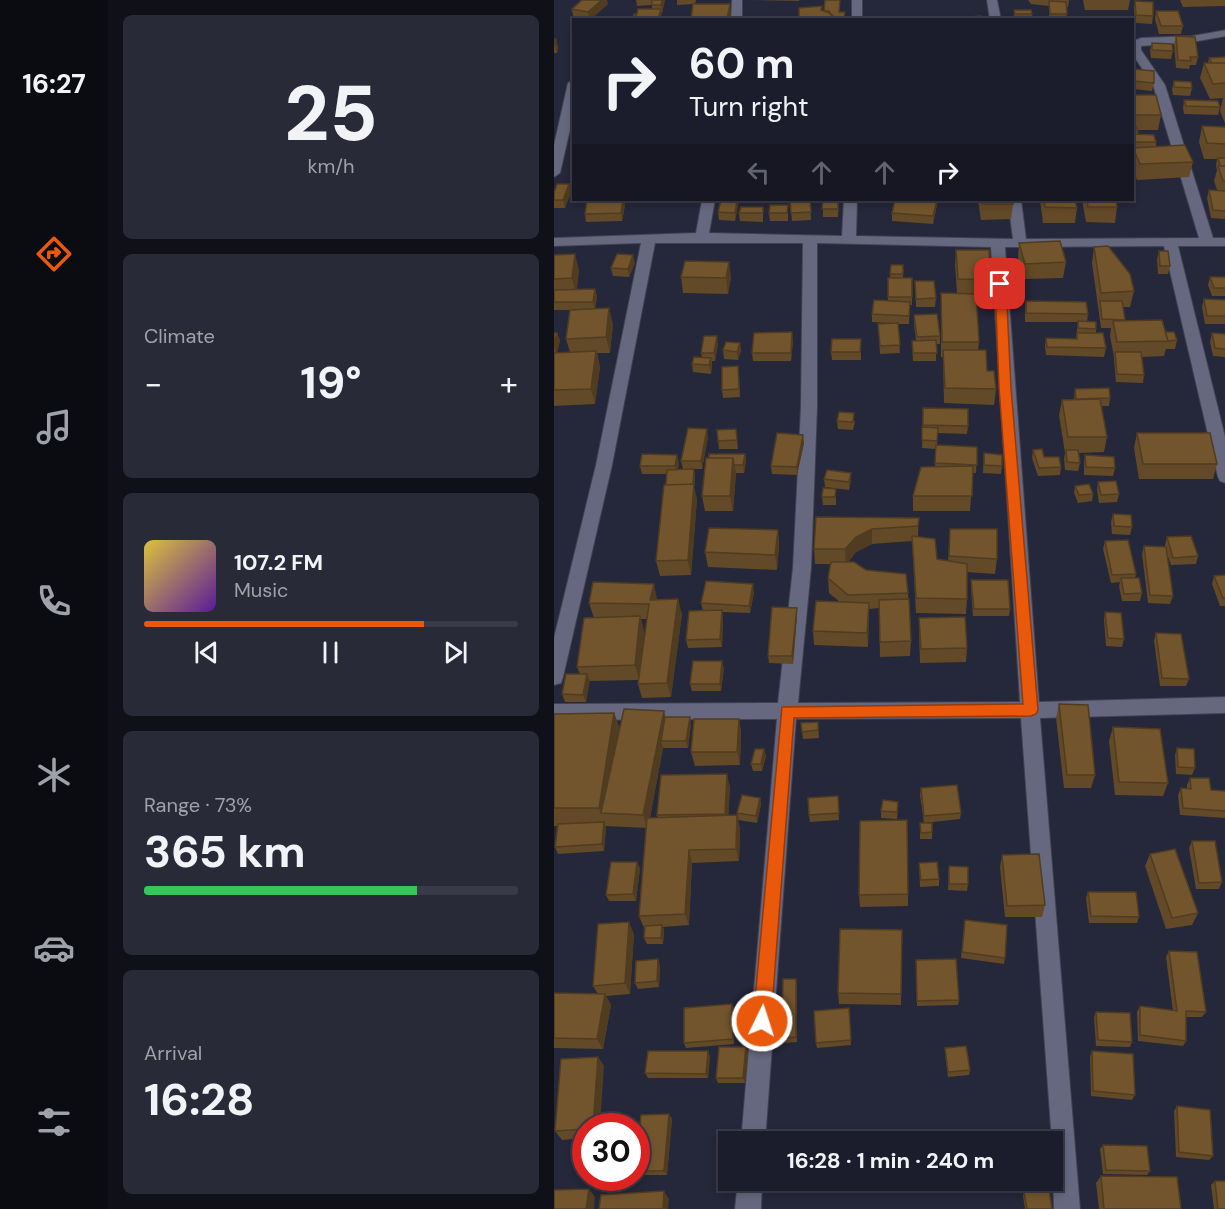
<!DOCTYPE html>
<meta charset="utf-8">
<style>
:root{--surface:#1c1d2c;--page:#292a38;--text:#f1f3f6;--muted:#a0a2a9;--line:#3a3b48;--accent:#ea580c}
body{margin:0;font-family:"DM Sans",sans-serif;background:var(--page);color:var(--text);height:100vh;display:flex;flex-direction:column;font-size:22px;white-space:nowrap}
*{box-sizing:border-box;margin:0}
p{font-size:20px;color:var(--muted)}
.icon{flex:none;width:33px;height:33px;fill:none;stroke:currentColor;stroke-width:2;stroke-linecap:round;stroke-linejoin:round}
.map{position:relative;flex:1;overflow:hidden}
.panel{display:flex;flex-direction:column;gap:15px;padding:15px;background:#0f1018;width:446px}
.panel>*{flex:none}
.hud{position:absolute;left:18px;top:18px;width:562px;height:183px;border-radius:0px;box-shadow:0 3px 9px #0003,0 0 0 2px var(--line);background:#1c1d2c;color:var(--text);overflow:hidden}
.speed{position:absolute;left:18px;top:1113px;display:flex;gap:12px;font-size:30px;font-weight:700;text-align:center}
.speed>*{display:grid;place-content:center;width:78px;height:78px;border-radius:50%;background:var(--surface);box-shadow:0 3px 9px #0003,0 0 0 2px var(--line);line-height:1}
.speed .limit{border:9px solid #d22;background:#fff;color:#111}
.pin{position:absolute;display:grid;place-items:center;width:51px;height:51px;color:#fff;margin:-26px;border-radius:12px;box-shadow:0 3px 9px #0006}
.me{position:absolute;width:66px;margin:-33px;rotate:4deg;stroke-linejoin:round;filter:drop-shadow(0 0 4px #0008)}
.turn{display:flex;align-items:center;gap:21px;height:126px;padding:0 18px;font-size:27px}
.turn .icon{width:78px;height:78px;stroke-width:2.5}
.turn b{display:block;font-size:42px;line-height:51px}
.lanes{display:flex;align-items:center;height:57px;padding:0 18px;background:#0003;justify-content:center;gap:30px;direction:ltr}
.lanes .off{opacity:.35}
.big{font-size:45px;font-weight:700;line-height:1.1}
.panel .card{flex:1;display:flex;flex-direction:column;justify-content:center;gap:9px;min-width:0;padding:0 21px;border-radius:9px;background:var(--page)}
.panel .dial{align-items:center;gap:0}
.dial b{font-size:78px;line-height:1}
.song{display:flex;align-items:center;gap:18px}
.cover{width:72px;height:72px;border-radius:9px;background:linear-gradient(135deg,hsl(50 70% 55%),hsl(270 70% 35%))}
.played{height:6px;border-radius:3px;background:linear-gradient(90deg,var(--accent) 75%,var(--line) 75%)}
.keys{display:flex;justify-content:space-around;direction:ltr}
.heat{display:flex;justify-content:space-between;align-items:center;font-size:33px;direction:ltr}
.charge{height:9px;border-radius:4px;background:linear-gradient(90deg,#34c759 73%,var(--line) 0)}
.trip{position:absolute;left:164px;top:1131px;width:345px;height:60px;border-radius:0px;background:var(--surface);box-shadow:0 3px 9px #0003,0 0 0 2px var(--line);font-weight:700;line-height:60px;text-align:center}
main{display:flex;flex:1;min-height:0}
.dock{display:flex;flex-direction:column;width:108px;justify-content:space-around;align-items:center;background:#0b0c12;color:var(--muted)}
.dock .icon{width:42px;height:42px}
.dock .current{color:var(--accent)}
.dock b{font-size:27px;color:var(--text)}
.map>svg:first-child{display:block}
</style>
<main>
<nav class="dock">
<b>16:27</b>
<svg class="icon current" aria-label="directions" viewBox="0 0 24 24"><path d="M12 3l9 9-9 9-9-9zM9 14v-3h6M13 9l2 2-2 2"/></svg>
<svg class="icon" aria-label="music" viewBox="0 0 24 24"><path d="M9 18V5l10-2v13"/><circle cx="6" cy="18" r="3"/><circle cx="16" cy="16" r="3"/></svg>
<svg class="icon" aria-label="phone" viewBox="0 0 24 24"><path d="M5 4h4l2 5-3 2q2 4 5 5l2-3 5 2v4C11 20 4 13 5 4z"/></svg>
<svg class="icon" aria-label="climate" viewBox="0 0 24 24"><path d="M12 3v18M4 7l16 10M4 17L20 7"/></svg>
<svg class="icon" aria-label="car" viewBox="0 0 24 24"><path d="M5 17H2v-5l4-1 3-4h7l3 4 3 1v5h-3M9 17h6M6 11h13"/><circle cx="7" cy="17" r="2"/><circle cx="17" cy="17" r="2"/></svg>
<svg class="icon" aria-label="filters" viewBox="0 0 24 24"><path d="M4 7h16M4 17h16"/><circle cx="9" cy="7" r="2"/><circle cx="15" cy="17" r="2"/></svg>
</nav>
<section class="panel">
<div class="card dial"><b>25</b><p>km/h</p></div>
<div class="card"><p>Climate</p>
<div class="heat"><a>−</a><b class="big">19°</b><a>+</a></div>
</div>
<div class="card">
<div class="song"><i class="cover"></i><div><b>107.2 FM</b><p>Music</p></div></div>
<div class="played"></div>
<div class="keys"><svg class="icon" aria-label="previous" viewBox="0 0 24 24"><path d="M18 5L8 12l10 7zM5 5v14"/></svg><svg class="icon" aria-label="pause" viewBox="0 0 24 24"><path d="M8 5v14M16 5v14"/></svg><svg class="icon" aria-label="next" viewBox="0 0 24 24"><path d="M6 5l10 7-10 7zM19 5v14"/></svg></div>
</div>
<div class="card"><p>Range · 73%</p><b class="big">365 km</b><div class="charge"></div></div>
<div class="card"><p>Arrival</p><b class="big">16:28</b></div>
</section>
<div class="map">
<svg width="672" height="1209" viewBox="0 0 672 1209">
<rect width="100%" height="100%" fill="#25273a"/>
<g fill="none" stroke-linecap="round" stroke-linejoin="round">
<g stroke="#404151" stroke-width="2">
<path id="minor" d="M178,0H188V20H177Z
M298,0H308V20H298Z
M433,0H443L447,20H436Z
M672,30V36L638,42L587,46V50L611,85L659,238H672V246H624L672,441V483L666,481L664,477L610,246L451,247L485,702L672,697V713L486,718L526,1209H500L498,1142L467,718L242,719L211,1142H187L223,719L0,720V704L224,703L239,568L247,407L249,243H101L58,465L9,677L7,683L0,685V638L42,465L87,243L0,246V238L142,233L148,200H161L155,233L288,236L290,200H303L302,236L459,239L454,200H467L472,239L645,238L599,85L579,55V41L587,38L638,36ZM263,243L437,247L466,702L244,703L257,568L263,407Z
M20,80V112L6,173L0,177V145L14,83Z
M184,1180H208L207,1209H181Z"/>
</g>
<use href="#minor" fill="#65687e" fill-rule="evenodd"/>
</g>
<path fill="#624927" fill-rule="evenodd" d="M82,0H111L108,13L82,14L98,9V5L83,6Z
M123,0H142L141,4L123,5Z
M194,0H245V1Z
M474,0H515L514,7H512L513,20H460V10L478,14V18L495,19V6L477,4Z
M529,0H576L574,10H531Z
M626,0H672V6L629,7Z
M581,1L599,16L598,24L581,23L580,9Z
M54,4L36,20L19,16L18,9Z
M602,11L629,26L627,34H605L601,19Z
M622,36L644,57L642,65H636L635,69L622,68L620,44Z
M0,39L4,47L3,53H0Z
M598,43L619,51L617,59L597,58L596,50Z
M672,57V126L666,111L669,98L656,99L646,78L650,63H654L655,58Z
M579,69L600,83L598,91L579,89Z
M620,81L638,88L636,96L619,95L618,89Z
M579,95L607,115L604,130H584V134L602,142V147L639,162L635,177L583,180L579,170Z
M630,100L666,107L664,115L630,114L629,108Z
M648,126L672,127V219L657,218L653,198L655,190H663L660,181L663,170L662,166L663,159H650L645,142Z
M15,184L17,192L11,208H0V193Z
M167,200H185L181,221L165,220L164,212Z
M256,200L257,220L238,221L236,201Z
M269,200H285L284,217H269Z
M350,200H384L379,224L338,221V213Z
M424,200H458L459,204L457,219L427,220Z
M486,200H523H521L523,208L521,223H489Z
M528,200H562L563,207L561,223L532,222Z
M71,205L68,221L32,222L31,214Z
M209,207V222L186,221L185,213Z
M215,213H234V221H216Z
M465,243L512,262L509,278L469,279L464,258Z
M540,247L580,291L576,307H569L571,320L611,332L623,340L621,349H612L610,356L588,357L590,375L589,383L562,382L560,360V357L556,336L557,328H547L538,263Z
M402,250L437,280L436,295H422L425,342L424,350L442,389L440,405L390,403L389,357H387V293H403L401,265Z
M605,251L616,266L614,274H604L603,259Z
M0,255L25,270L23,289H41L43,297L41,309L59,324L56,353H43L46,367L41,404L0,406V333H3L6,341L3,352H16L12,339L16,310H0Z
M81,263L75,277L59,276L57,268Z
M337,265H349V278H358V305H356L355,324H344L346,353L326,354L324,324L337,323L318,322V314L334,301V278H336Z
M672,274V296H658L654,285L656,277H671Z
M127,277H177L174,294L129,293Z
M361,281L382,298L381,307H362Z
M650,299L672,300V324H651L648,307Z
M472,301L534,314L533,322L542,329V333L552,348L550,357L492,355L491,346L492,338L522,339L524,322H471V309Z
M360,315L386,336V344H382V361H359L358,341H362L360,324Z
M658,333L672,334V357L659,356L656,342Z
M307,339V360H278L277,352Z
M239,341L237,361H199L198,353Z
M186,343L187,351L184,360L170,359L169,350Z
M164,344L161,361H158V366L157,374L139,372L138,364L148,358L147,353Z
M185,374L186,397L169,398L168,390Z
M521,389L556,398L555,406H547L553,437L550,452L525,453L526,463L524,471L511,470L510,458L511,453L505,415L508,400H520Z
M369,408L414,426L413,434L383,433V445L423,447L422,473H419L416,511H359V496L381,467L382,449L368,448Z
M283,421H301L299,430L284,429Z
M182,429L184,449H165L164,441Z
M583,433L663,464L659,479H585L580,448Z
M154,437L148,469H129L127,461Z
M250,443L243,475L218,474L217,466Z
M479,450L507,467L506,475L484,476L478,458Z
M430,453L448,466L447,474L429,473Z
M191,454L192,462L190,473H182L179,511H151L148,496Z
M531,455L561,468L559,476L530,475V463Z
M125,463L124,470L140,469L141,477L140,488L143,499L137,575L106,576L102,561L113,474H88L86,466Z
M297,473V481L295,490L271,487L270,479Z
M544,482L565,494L563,502L545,503L543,490Z
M521,486L539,494L538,501L524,503L520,493Z
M282,496V505H269L268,497Z
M559,514L578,527L576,535L558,534L557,522Z
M262,517L365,518L364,537L383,559L394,561L396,529L443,559L441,574L413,572V599L412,614L362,613L358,541L318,544L302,552L294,562L354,593L357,641L356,656L326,657L325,608L315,609L314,647L260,645L259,631L286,602L275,593L274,578L276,564H261L260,549Z
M224,530L225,546L223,570L154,567L151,552Z
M613,537L644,556L642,564L617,565L612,551L619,596L616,604L594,603L588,554L590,546L611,547V545Z
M551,541L582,574L581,578L588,593L586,601H568L565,586L566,582L557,583L549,549Z
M672,575V606H666L658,584L660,576Z
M417,580L456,609L455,616H419L417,588Z
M200,592L196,613L168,612L169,618L168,647L134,648L132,640L149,611L147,603Z
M103,599V600L128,614L117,697L88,698L84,684V680L35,681L32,702H11L8,694L26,674L23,667L40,618L35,603ZM87,619H93L87,664L90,631Z
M551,612L570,639L568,647L552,646L550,620Z
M243,616L239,664L215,663L214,656Z
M365,618L413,648L412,662L366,663L365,632Z
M602,633L635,679L632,686H606L600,641Z
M170,668L167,691H138L136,684Z
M505,704L541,775L537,788H510L502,718Z
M110,711L111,717L137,724L134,748H109L96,818H104L103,815L176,787L174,815L186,828L185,861L138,863L135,925L109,927L110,931L109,944H93L90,938L91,928H90L85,916L93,828L51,826L52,828L50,851L4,854L1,847L3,826H0V714L60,713L66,730Z
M185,719L187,732L186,765L141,766L137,752Z
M264,722L265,738L249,739L247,723Z
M559,727L614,783L609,796L561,795L555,741Z
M623,748L641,768L638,775L622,774L621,755Z
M210,749L212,756L208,771H199L197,764Z
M636,778L657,790L672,791V818L626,815L624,795L627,788H633V785Z
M367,788L407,813L406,819L370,823L366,795Z
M284,796L285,820L256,822L255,815Z
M206,798L207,804L203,823L184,820L183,813Z
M344,808L343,819L327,818V811Z
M366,823L378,832V839H366Z
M638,841L668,882L665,889H642L635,848Z
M596,854L644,913L638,925L612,929L591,866Z
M448,855L491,905L488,917H451L446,867Z
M365,863L385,879V886L366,887Z
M395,866L414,884L413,891L394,890Z
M86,868L82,901H55L52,895Z
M534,892L585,917L583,923H535L532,898Z
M354,894V906L306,907L305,895Z
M411,920L451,958L450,964L407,958Z
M348,930L347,1005L285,1004L284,993Z
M80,934L76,994L52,996L57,1005L49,1049L0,1048V993L44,994L39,986Z
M615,951L652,1012L648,1017H632V1041L629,1046L584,1041L583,1012L586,1006L619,1011L612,957Z
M362,960L405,1000L404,1005L363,1006Z
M106,965L105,987L84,989L81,983Z
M243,985V1042L229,1043L228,1038Z
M178,1004L180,1009V1044L132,1048L130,1043Z
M295,1008L297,1045L263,1048L262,1043Z
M542,1012L578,1042L576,1047L542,1046L540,1017Z
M192,1047L194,1052L191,1083H164L162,1078Z
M391,1048L416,1070L415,1075L394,1077L391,1053Z
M538,1051L581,1095L578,1100L537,1096L536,1056Z
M156,1056L154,1078H94L91,1073Z
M44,1057L50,1066L32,1126V1138L8,1140L1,1131Z
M623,1106L659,1156L655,1160L622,1157L620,1111Z
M115,1114L118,1119L113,1175H84L82,1173V1162Z
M549,1145L596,1171L593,1175L549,1174L546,1149Z
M547,1176L627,1209H545L542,1183Z
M271,1180H290V1184L271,1185Z
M661,1181L672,1209H660L657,1185Z
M470,1192L498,1209H471L469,1196Z"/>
<path fill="#503c20" d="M48,0H53L54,4L36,20L34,12Z
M108,0H111L108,13L107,5Z
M176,4L177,19L173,20Z
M107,9L108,20H104Z
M2,39L4,47L3,53L1,46Z
M15,184L17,192L11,208L9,200Z
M69,200H70L71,205L68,221L67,213Z
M183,200H185L181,221V213Z
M383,200H384L379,224V216Z
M21,254L25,270L22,294L18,278Z
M79,255L81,263L75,277L74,269Z
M175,262L177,277L174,294L172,278Z
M41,289L43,297L41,310L39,302Z
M55,308L59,324L56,353L52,337Z
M238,332L239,341L237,361V353Z
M3,333L6,341L2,355L0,345Z
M163,336L164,344L161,361L160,353Z
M186,343L187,351L184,360L183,352Z
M42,351L46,367L41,404L37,389Z
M157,358L158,366L157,374L155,365Z
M153,429L154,437L148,469L147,461Z
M249,435L250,443L243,475V467Z
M191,454L192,462L190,473L189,465Z
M123,455L125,463L123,474L121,466Z
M179,458L182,473L179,511L176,496Z
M140,469L141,477L140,488L143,499L137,575L134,560Z
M297,473V481L295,490V482Z
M318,529V544L302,552L292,564L291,549L302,537Z
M224,530L225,546L223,570L221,555Z
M100,584L103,599L100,614L96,600Z
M199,584L200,592L196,613L195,606Z
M124,599L128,614L117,697L113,683Z
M315,603V618L314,647L313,633Z
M243,608V616L239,664L238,656Z
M168,610L169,618L168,647L166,639Z
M86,616L90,631L85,680L81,665Z
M168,661L170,668L167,691L166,684Z
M33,674L36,681L32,702L29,695Z
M110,711L113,725L107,741L109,748L94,828L89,815Z
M60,713L67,732L47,813L45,808Z
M136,717L137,724L134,748L132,741Z
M185,719L187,732L186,765L183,752Z
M210,749L212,756L208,771L207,764Z
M173,774L176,787L174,826L171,814Z
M206,798L207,804L203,823L202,816Z
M183,815L186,828L185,861L182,849Z
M50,822L52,828L50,851L48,844Z
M135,850L138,863L135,925L131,914Z
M83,862L86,868L82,901L79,894Z
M75,922L80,934L76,994L71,983Z
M108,925L110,931L109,944L107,938Z
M104,959L106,965L105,987L103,981Z
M242,979L243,985V1042L242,1037Z
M51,994L57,1005L49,1049L43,1039Z
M178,1004L180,1009V1044L179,1039Z
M192,1047L194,1052L191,1083L189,1078Z
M154,1051L156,1056L154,1078L152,1074Z
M44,1057L50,1066L46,1126H39Z
M115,1114L118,1119L113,1175L110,1171Z
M35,1189L41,1197L40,1209H32Z
M110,1191L115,1199L114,1209H109Z"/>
<path fill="#72552d" stroke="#503c20" stroke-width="1.5" d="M28,0H48L34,12L18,9Z
M98,0H108L107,5H98Z
M271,0H286L285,12H291L290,18H281L275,13V11H270Z
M495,1L512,2L513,14H496Z
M581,1L599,2V16L582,15Z
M139,4H176L173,19H137Z
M268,6L267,10L276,13L283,20H245V8Z
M84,9H107L104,20H81Z
M460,10H477L478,14H461Z
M602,11H624L629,26H607Z
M80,14H82L81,20H78Z
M427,16L429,20H416L415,17Z
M464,17L504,19V20H464Z
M226,18H242V20H226Z
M622,36L641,37L644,57H636L637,61L624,60Z
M0,39H2L1,46H0Z
M598,43L618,44L619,51L598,50Z
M672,57V63H658L655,58Z
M650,63H672V83L659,84Z
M579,69L600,71V83L579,81Z
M620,81L637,82L638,88L620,87Z
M579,95H602L607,115H579Z
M630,100L664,101L666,107L632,106Z
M579,123H580L584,131L579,132Z
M648,126L672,127V144L653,143Z
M579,134L600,135L602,142H579Z
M631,145L639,162L586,164L579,148Z
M664,158H672V166H666Z
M664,166H672V181H669Z
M3,184H15L9,200H0V193Z
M655,190L672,191V211L659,210Z
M33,200H69L67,213L31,214Z
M167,200H183L181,213L164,212Z
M256,200L257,212L237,213L236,201Z
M269,200H284V209H268Z
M341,200L364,201L356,200H383L379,216L338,213Z
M428,200H458L459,204H428Z
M490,200H521L523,208L491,207Z
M533,200H562L563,207H534Z
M216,205H234L233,213H215Z
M187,207H209V213H185Z
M506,241L512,262L471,264L465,243Z
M554,246L576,274L580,291L547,293L540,247Z
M402,250H435L437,280L404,279Z
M605,251H614L616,266H606Z
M21,254L18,278L0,279V255Z
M63,254L79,255L74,269L57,268Z
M131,261L175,262L172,278L127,277Z
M337,265H349V274H336Z
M656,277H672V288H660Z
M334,278H358V297H334Z
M361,281H380L382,298L362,299Z
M41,289L39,302H0V290Z
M387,293L422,294L425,342H388Z
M650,299L672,300V316H653Z
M320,300L356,302L355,316L318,314Z
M472,301L532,302L534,314L472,313Z
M546,301H568L571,320L548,319Z
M55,308L52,337L12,339L16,310Z
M383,314L386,336L363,337L360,315Z
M608,320L614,341L563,342L559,321Z
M524,321L542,322V329L524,328Z
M344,323L346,345L326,346L324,324Z
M238,332L237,353H198L200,333Z
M611,332H620L623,340L614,341Z
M0,333H3L0,345Z
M523,333H549L552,348L493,347L492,338L523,339Z
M658,333L672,334V349L661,348Z
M150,336H163L160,353H147Z
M278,339H307L306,352H277Z
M382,340L383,353H359L358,341Z
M172,342L186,343L183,352L169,350Z
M389,350H432L433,371H440L442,389L391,388Z
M42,351L37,389L0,390V353Z
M561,352H587L590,375L563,374Z
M140,357L157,358L155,365L138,364Z
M184,366L185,389L168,390V367Z
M555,388L556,398L522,399L521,389Z
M546,399L553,437H514L508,400Z
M369,408L414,409V426L369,425Z
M285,412L300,413L299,422L283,421Z
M368,427L384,428L383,441L368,440Z
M134,428L153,429L147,461H127Z
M182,429L183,440L164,441L163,430Z
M223,433L249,435L243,467L217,466Z
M583,433H656L663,464H589Z
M382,445L423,447V465L381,463Z
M488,449L490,457H505L507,467L485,468L479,450Z
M512,450H524L526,463L513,462Z
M430,453L448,455V466L430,465Z
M88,454L123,455L121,466H86Z
M155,454H191L189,465H180L179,458H155Z
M531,455L560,457L561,468L532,467Z
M152,458H179L176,496H148Z
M419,466L418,496H359L367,467Z
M140,469L139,484L112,485L113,470Z
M273,470L297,473L295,482L270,479Z
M562,481L565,494L547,495L544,482Z
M140,484L134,560L102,561L110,485Z
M535,484L539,494L525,495L521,486Z
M269,488L282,489L281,497H268Z
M559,514L577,515L578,527L560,526Z
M262,517L365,518L364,526L318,529L302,537L291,549H260Z
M155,528L224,530L221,555L151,552Z
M396,529H443V559L395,556Z
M358,536L381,539L383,559L413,564V599L362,598Z
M637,536L644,556L619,558L613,537Z
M574,540L582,574L558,575L551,541Z
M590,546L612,547L619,596L596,595Z
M277,562H300L312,570L352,574L354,593L294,595L274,578Z
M672,575V598H669L660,576Z
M567,578H585L588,593L570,594Z
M417,580H454L456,609H420Z
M152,581L199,584L195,606L147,603Z
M39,582L100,584L96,600L124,599L113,683L84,684L95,604L35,603Z
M355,599L357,641L326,642L325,600Z
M262,601L315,603L313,633L259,631Z
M218,607L243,608L238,656H214Z
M168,610L166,639L132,640L135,611Z
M551,612L567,613L570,639L554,638Z
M86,616L81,665L23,667L30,618Z
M411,617L413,648L367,649L365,618Z
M602,633L627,634L635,679L608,678Z
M139,661H168L166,684H136Z
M12,674H33L29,695L8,694Z
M505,704L534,705L541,775H513Z
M70,709L110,711L89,815L47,813Z
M60,713L45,808H0V714Z
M111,717H136L132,741H107Z
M140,719H185L183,752H137Z
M264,722V730L248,732L247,723Z
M559,727L606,729L614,783L565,782Z
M623,748L640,749L641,768L624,767Z
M201,749H210L207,764H197Z
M173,774L171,814L103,815L107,775Z
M636,778H655L657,790L672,791V811L629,808L627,788L637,789Z
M403,785L407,813L370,816L367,788Z
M188,795L206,798L202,816L183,813Z
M284,796L285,813L255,815L254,798Z
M329,800L344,802L343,812L327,811Z
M183,815L182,849L135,850L131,914L85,916L93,818Z
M353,820L354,894L305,895L306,821Z
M50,822L48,844L1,847L4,824Z
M366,823H378V832L367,833Z
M638,841H661L668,882L645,883Z
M621,849L644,913L618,918L596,854Z
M485,854L491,905L453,906L448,855Z
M57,862H83L79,894L52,895Z
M383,862L385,879L367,880L365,863Z
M395,866L414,867V884H395Z
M534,892H582L585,917L537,916Z
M411,920L453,925L451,958L408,952Z
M75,922L71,983L39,986L44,924Z
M108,925L107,938H90L91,926Z
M286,929L348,930L347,994L284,993Z
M615,951L643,952L652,1012L632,1011V1041L586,1035V1006L623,1011Z
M104,959L103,981L81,983L82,961Z
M402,959L405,1000L363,1001L362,960Z
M229,979H242V1037L228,1038Z
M0,993L51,994L43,1039L0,1038Z
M178,1004L179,1039L130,1043V1008Z
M295,1008L297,1040L262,1043L260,1011Z
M542,1012L576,1013L578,1042L544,1040Z
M412,1046L416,1070L394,1072L391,1048Z
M165,1047H192L189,1078H162Z
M94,1051H154L152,1074L91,1073Z
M538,1051L579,1054L581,1095L539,1091Z
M44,1057L39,1126H32V1129L1,1131L7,1059Z
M623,1106L656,1110L659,1156L625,1152Z
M115,1114L110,1171H82V1162L87,1115Z
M549,1145L593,1146L596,1171L552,1170Z
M547,1176L623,1177L627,1209H550Z
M661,1181H672V1209H664Z
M35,1189L32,1209H0V1190Z
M495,1190L498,1209H473L470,1192Z
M110,1191L109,1209H45L47,1195Z"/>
<path fill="#ea580c" stroke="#983908" stroke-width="1.5" d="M446,281L452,284L457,388L484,710L482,714L477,716L240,718L217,1021L214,1027L208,1029L202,1027L199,1021L228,707L469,704L445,388L441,284Z"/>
</svg>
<div class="speed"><div class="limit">30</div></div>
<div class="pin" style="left:446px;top:284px;background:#d93025"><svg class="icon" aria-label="arrive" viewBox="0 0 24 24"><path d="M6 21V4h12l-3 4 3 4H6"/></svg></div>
<svg class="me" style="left:208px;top:1021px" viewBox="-20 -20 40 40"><circle r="17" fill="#ea580c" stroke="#fff" stroke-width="3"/><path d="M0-11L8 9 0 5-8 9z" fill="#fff"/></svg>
<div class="trip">16:28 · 1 min · 240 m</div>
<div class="hud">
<div class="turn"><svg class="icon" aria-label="right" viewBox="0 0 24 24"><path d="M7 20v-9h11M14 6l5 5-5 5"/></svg><div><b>60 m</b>Turn right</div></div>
<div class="lanes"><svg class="icon off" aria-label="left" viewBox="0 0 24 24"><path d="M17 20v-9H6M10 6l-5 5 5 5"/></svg><svg class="icon off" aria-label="ahead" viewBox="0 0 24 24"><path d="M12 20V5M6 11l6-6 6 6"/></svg><svg class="icon off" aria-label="ahead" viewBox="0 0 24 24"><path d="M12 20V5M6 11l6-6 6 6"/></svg><svg class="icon" aria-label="right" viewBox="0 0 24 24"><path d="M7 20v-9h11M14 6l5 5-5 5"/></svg></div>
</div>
</div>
</main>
